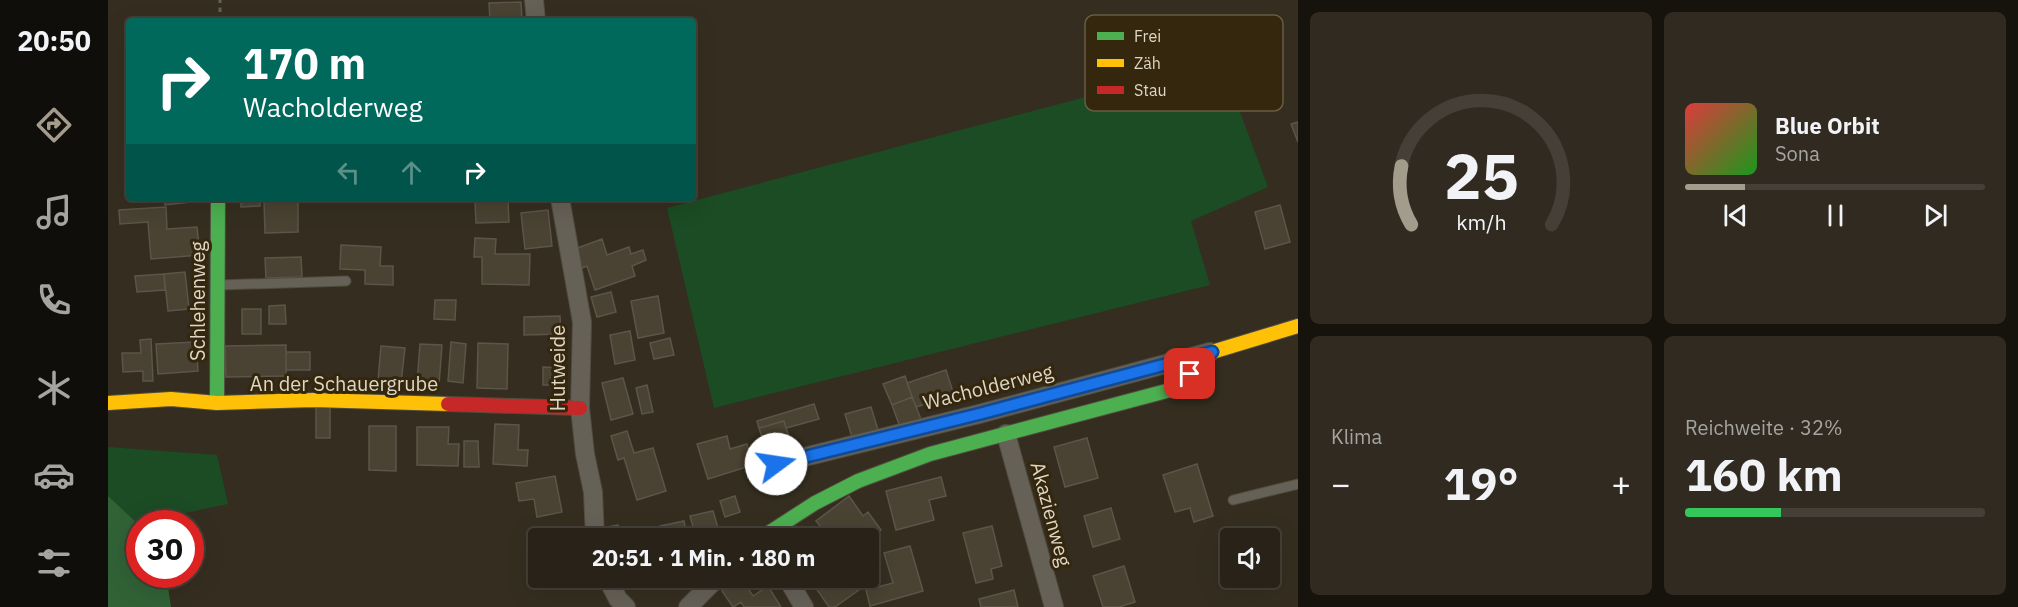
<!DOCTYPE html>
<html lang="de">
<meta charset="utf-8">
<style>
:root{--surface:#282218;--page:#302a21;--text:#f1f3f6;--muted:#a5a4a2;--line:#443f37;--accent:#a39b8c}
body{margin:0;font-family:"IBM Plex Sans",sans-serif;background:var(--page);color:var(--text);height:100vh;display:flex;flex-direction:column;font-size:22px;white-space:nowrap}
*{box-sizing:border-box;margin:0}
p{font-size:20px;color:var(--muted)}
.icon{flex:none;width:33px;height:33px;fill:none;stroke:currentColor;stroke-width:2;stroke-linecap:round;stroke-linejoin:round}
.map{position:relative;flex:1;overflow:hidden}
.side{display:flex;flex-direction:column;gap:12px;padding:12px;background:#16130d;width:720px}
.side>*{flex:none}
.hud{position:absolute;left:18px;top:18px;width:570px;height:183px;border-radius:6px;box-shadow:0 6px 24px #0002,0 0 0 2px var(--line);background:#00695c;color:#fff;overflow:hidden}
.buttons{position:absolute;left:1112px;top:528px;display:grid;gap:12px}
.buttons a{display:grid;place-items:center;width:60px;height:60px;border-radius:6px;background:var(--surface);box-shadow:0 6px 24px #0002,0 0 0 2px var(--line);font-size:30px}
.speed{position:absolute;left:18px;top:510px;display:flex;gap:12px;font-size:30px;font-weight:700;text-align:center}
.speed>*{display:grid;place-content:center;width:78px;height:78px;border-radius:50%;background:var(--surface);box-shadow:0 6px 24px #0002,0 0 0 2px var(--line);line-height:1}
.speed .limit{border:9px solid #d22;background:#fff;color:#111}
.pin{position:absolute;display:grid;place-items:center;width:51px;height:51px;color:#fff;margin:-26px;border-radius:12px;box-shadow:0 3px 9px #0006}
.me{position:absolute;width:66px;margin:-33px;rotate:76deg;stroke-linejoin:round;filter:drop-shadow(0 0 4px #0008)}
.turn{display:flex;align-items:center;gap:21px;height:126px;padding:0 18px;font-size:27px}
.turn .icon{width:78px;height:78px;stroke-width:2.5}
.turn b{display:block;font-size:42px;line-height:51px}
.lanes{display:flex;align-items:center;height:57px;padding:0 18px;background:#0003;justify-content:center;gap:30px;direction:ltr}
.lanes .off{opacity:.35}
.big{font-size:45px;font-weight:800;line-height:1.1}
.side .card{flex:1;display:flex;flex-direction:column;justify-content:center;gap:9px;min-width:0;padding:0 21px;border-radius:9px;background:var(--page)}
.side .dial{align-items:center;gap:0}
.dial svg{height:156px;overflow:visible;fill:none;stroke:var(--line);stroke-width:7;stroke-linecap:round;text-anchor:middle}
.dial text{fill:var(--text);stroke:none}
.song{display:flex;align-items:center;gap:18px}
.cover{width:72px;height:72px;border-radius:9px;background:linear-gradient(135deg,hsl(0 70% 55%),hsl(120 70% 35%))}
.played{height:6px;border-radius:3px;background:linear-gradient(90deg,var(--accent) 20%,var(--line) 20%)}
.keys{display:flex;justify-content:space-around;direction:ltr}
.heat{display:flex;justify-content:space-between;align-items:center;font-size:33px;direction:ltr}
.charge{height:9px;border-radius:4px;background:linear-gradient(90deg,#34c759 32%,var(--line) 0)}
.side .tiles{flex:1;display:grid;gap:12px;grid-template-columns:repeat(2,1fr)}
.trip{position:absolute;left:420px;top:528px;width:351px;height:60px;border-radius:6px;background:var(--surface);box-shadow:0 6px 24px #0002,0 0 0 2px var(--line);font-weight:800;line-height:60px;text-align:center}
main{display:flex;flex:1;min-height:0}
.dock{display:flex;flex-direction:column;width:108px;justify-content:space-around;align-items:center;background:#100e0a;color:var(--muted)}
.dock .icon{width:42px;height:42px}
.dock .on{color:var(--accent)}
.dock b{font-size:27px;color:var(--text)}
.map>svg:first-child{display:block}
</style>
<main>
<nav class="dock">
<b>20:50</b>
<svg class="icon on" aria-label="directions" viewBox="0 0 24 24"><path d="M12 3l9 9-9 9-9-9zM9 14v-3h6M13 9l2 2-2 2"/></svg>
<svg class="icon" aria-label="music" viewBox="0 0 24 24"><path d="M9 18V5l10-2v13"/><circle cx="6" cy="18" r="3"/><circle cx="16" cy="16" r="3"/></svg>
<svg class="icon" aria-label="phone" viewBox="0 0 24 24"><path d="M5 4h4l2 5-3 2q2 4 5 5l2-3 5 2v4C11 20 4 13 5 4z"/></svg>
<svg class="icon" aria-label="climate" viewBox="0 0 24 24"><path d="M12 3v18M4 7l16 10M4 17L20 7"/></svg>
<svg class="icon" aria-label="car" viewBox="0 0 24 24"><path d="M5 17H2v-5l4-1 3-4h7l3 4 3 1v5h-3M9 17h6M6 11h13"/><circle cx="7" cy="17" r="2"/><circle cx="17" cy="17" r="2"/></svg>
<svg class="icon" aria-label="filters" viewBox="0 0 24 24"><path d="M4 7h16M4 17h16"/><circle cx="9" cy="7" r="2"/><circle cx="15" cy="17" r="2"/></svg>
</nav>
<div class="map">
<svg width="1190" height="607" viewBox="0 0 1190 607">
<rect width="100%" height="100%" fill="#352e20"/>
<path fill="#1b4c23" d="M1113,61L1160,187L1083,221L1102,285L606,408L559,208Z
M0,447L109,455L120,504L30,523L32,574L58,575L63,607H0Z"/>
<path fill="#316236" d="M0,496L31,525L32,574L58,575L63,607H0Z"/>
<path fill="#4a4232" stroke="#5b554a" stroke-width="1.5" d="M413,2L414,21H382L381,3Z
M1190,122V142L1183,124Z
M56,198H100V200L57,205Z
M133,198H152V206L133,207Z
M190,199V232L157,233L156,200Z
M400,201L401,222L368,223L367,202Z
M1172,205L1182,242L1157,249L1147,212Z
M58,207L59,229L89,227L92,255L43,259L40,222L12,224L11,210Z
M440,210L444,246L417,249L413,213Z
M367,238L388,239L387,254H422L421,285L374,284V257H366Z
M494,239L499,255L521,247L523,254L535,250L538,260L524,266L527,276L487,290L479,266L474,268L467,249Z
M233,245L273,247L272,266H285V285L257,284V270L232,269Z
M193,257L194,277L158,278L157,258Z
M77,272L81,309L60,311L56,274Z
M56,274L57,290L29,292L27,276Z
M503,292L508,312L489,317L483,297Z
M550,296L556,333L530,338L523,301Z
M327,300H348L347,320L326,319Z
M177,305L178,324H161V306Z
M134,309H153V334H134Z
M452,316L453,334L416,335V317Z
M522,331L527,360L507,364L502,335Z
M562,338L566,355L546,359L542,343Z
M43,339L45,381H35V371L15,372L14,353H33L32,340Z
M88,342L90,371L50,374L48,344Z
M343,342L358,344L355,383L340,381Z
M370,343L400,344L399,389L369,388Z
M312,344L334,345L331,385L309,383Z
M178,345V376L118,377L117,346Z
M273,346L297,348L293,383L270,381Z
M178,352H202V370H178Z
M435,367L457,368V385H435Z
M838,370L846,395L808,407L799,383Z
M797,376L804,397L784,405L775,384Z
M515,378L525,414L503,420L494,383Z
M539,385L545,412L534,414L528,388Z
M804,397L813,419L792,427L784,405Z
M706,404L711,419L678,428L676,421L651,428L649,421Z
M208,405H222V438H208Z
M763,407L770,430L744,437L737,414Z
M676,421L681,437L676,438L681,456L661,461L651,428Z
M387,424L411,425L410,450H420L419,466L385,464Z
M261,426H288V471L261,470Z
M309,427H341L340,444H351L350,466L309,465Z
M519,431L526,453L545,448L558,491L529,500L516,458L510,460L503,436Z
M619,436L622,449L639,444L645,465L600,479L589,444Z
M979,438L990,478L957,487L946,447Z
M356,441H370L371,467H356Z
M1089,464L1105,516L1086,522L1082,508L1067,512L1055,475Z
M447,476L454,512L429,517L426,499L411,501L408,483Z
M833,477L838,496L821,500L826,520L788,530L778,491Z
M627,496L632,512L617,517L612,501Z
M741,496L755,516L760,512L773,530L760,539L722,538L708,521Z
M1003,508L1012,539L985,547L976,516Z
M605,511L613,538H588L582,516Z
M576,521L579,538H555L552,526Z
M510,525L512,536L533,532L535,538H498L495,528Z
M884,526L894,566L883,569L885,579L868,583L855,533Z
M802,546L815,591L762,606L758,590L785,583L776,553Z
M1016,566L1027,602L1011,607H995L985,576Z
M633,578L645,596L660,586L673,607H636L633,602L625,607L614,591Z
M714,578H759L762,582L727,607H721L705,584Z
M906,590L910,607H873L871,599Z"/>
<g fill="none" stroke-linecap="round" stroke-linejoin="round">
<g stroke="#524c3f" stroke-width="11">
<path id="lane" d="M112,285L238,281
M1125,500L1190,484"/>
</g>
<g stroke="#524c3f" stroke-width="20">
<path id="street" d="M426,0L428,21
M452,198L474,322L472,408L477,454L485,492L487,538
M898,434L946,607
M668,464L871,414L1102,352
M499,578L510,599L518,607
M679,578L696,607
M580,607L609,578"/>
</g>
<g stroke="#524c3f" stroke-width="16">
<path id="fast" d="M109,403L110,198
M653,538L707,503L750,481L822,454L1066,389L1086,369"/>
</g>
<g stroke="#524c3f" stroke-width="16">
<path id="slow" d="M1086,369L1104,352L1190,326
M0,403L63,399L109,403L206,400L340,404"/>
</g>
<g stroke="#524c3f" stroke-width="16">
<path id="jam" d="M340,404L472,408"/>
</g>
<path stroke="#655f56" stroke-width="3" stroke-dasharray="4.5 4.5" stroke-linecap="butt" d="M112,21V0"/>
<use href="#lane" stroke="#666157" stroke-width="9"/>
<use href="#street" stroke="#666157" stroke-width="18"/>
<use href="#fast" stroke="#4caf50" stroke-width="14"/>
<use href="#slow" stroke="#ffc107" stroke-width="14"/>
<use href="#jam" stroke="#c62828" stroke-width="14"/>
</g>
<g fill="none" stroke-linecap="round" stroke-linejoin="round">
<g stroke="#114b97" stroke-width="15">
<path id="route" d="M668,464L871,414L1104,352L1082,374"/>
</g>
<use href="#route" stroke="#1a73e8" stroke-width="10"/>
</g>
<g text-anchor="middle" stroke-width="6" stroke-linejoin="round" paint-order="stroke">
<g font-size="20" fill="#ded6c6" stroke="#34270d">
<text transform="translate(90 301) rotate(-90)" y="7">Schlehenweg</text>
<text transform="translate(450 368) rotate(-90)" y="7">Hutweide</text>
<text x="236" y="391">An der Schauergrube</text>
<text transform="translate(880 387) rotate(-14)" y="7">Wacholderweg</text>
<text transform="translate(943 514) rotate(75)" y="7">Akazienweg</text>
</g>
</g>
<rect x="977" y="15" width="198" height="96" rx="9" fill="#34270d" stroke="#675c44" stroke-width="1.5"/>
<rect x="989" y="32" width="27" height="8" fill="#4caf50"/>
<rect x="989" y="59" width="27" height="8" fill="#ffc107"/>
<rect x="989" y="86" width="27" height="8" fill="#c62828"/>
<g font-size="16" fill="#ded6c6">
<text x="1026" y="42">Frei</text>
<text x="1026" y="69">Zäh</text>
<text x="1026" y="96">Stau</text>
</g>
</svg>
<div class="buttons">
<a><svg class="icon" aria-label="sound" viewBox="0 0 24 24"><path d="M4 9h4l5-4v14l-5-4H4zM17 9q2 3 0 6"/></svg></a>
</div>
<div class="speed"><div class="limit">30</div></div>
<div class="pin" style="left:1082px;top:374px;background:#d93025"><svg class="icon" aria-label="arrive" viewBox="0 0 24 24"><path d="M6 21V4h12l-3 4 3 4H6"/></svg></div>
<svg class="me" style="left:668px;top:464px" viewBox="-20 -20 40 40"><circle r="19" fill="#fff"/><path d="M0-13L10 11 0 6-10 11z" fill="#1a73e8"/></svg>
<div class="trip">20:51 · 1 Min. · 180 m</div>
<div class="hud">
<div class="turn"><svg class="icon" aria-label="right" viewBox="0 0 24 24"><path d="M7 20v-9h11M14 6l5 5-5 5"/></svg><div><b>170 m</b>Wacholderweg</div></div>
<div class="lanes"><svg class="icon off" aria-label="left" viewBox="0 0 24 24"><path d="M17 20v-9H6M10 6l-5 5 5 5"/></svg><svg class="icon off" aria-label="ahead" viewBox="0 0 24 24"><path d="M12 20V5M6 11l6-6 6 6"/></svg><svg class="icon" aria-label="right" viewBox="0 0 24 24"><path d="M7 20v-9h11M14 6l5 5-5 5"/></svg></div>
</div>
</div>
<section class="side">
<div class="tiles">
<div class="card dial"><svg viewBox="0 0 100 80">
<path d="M14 69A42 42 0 1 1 86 69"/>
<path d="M14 69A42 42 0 0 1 9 39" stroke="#a39b8c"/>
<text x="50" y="56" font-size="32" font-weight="700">25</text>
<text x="50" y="72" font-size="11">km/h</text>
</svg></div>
<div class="card">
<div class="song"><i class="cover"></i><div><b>Blue Orbit</b><p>Sona</p></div></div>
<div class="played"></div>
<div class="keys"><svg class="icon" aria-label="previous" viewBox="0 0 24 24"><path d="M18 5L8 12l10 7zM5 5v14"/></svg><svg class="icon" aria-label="pause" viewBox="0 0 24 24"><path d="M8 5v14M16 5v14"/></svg><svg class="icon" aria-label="next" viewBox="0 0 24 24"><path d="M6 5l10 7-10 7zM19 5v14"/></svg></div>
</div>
<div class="card"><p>Klima</p>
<div class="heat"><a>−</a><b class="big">19°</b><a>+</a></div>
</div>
<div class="card"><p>Reichweite · 32%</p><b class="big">160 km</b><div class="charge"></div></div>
</div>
</section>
</main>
